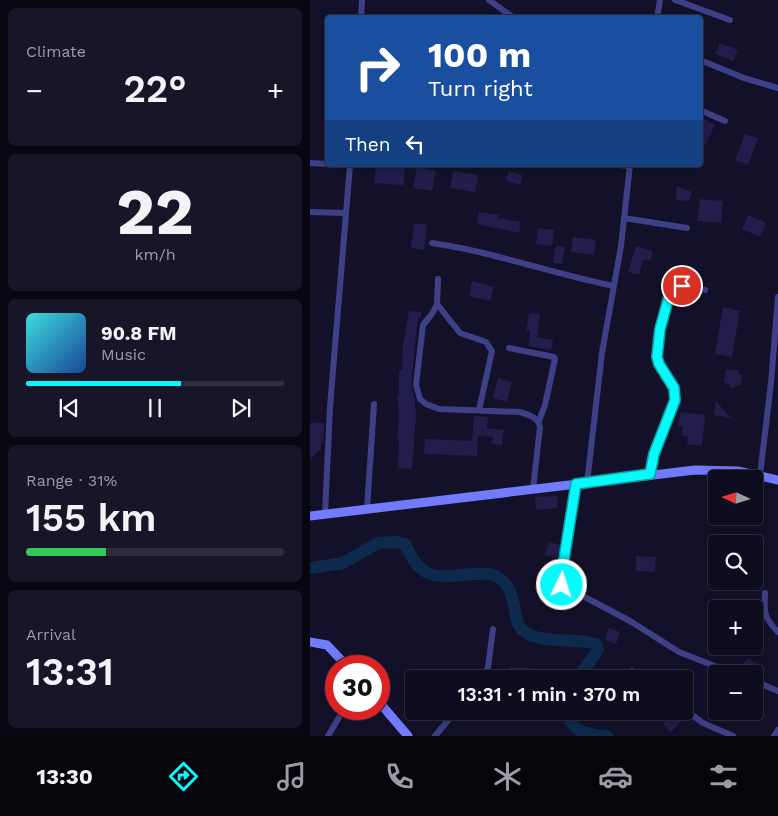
<!DOCTYPE html>
<meta charset="utf-8">
<style>
:root{--surface:#0e0d1f;--page:#171628;--text:#f1f3f6;--muted:#9b9ca4;--line:#2e2d3d;--accent:#08f8fc}
body{margin:0;font-family:"Work Sans",sans-serif;background:var(--page);color:var(--text);height:100vh;display:flex;flex-direction:column;font-size:19px;white-space:nowrap}
*{box-sizing:border-box;margin:0}
p{font-size:16px;color:var(--muted)}
.icon{flex:none;width:28px;height:28px;fill:none;stroke:currentColor;stroke-width:2;stroke-linecap:round;stroke-linejoin:round}
.map{position:relative;flex:1;overflow:hidden}
.sheet{display:flex;flex-direction:column;gap:8px;padding:8px;background:#080711;width:310px}
.sheet>*{flex:none}
.hud{position:absolute;left:15px;top:15px;width:378px;height:152px;border-radius:5px;box-shadow:0 2px 12px #0003,0 0 0 1px var(--line);background:#1a4fa0;color:#fff;overflow:hidden}
.needle{width:32px;rotate:274deg}
.fabs{position:absolute;left:398px;top:470px;display:grid;gap:10px}
.fabs a{display:grid;place-items:center;width:55px;height:55px;border-radius:5px;background:var(--surface);box-shadow:0 2px 12px #0003,0 0 0 1px var(--line);font-size:25px}
.speed{position:absolute;left:15px;top:655px;display:flex;gap:10px;font-size:25px;font-weight:700;text-align:center}
.speed>*{display:grid;place-content:center;width:65px;height:65px;border-radius:50%;background:var(--surface);box-shadow:0 2px 12px #0003,0 0 0 1px var(--line);line-height:1}
.speed .limit{border:8px solid #d22;background:#fff;color:#111}
.pin{position:absolute;display:grid;place-items:center;width:42px;height:42px;color:#fff;margin:-21px;border:2px solid #fff;border-radius:50%;box-shadow:0 1px 5px #0007}
.me{position:absolute;width:55px;margin:-28px;rotate:4deg;stroke-linejoin:round;filter:drop-shadow(0 0 4px #0008)}
.turn{display:flex;align-items:center;gap:18px;height:105px;padding:0 20px;font-size:22px}
.turn .icon{width:65px;height:65px;stroke-width:2.5}
.turn b{display:block;font-size:35px;line-height:42px}
.then{display:flex;align-items:center;height:48px;padding:0 20px;background:#0003;gap:10px;font-size:19px}
.big{font-size:38px;font-weight:600;line-height:1.1}
.sheet .tile{flex:1;display:flex;flex-direction:column;justify-content:center;gap:8px;min-width:0;padding:0 18px;border-radius:8px;background:var(--page)}
.sheet .dial{align-items:center;gap:0}
.dial b{font-size:65px;line-height:1}
.song{display:flex;align-items:center;gap:15px}
.cover{width:60px;height:60px;border-radius:8px;background:linear-gradient(135deg,hsl(180 70% 55%),hsl(220 70% 35%))}
.played{height:5px;border-radius:2px;background:linear-gradient(90deg,var(--accent) 60%,var(--line) 60%)}
.keys{display:flex;justify-content:space-around;direction:ltr}
.heat{display:flex;justify-content:space-between;align-items:center;font-size:28px;direction:ltr}
.charge{height:8px;border-radius:4px;background:linear-gradient(90deg,#34c759 31%,var(--line) 0)}
.trip{position:absolute;left:95px;top:670px;width:288px;height:50px;border-radius:5px;background:var(--surface);box-shadow:0 2px 12px #0003,0 0 0 1px var(--line);font-weight:600;line-height:50px;text-align:center}
.menu{display:flex;height:80px;justify-content:space-around;align-items:center;background:#06050c;color:var(--muted)}
.menu .icon{width:35px;height:35px}
.menu .selected{color:var(--accent)}
.menu b{font-size:22px;color:var(--text)}
main{display:flex;flex:1;min-height:0}
.map>svg:first-child{display:block}
</style>
<main>
<section class="sheet">
<div class="tile"><p>Climate</p>
<div class="heat"><a>−</a><b class="big">22°</b><a>+</a></div>
</div>
<div class="tile dial"><b>22</b><p>km/h</p></div>
<div class="tile">
<div class="song"><i class="cover"></i><div><b>90.8 FM</b><p>Music</p></div></div>
<div class="played"></div>
<div class="keys"><svg class="icon" aria-label="previous" viewBox="0 0 24 24"><path d="M18 5L8 12l10 7zM5 5v14"/></svg><svg class="icon" aria-label="pause" viewBox="0 0 24 24"><path d="M8 5v14M16 5v14"/></svg><svg class="icon" aria-label="next" viewBox="0 0 24 24"><path d="M6 5l10 7-10 7zM19 5v14"/></svg></div>
</div>
<div class="tile"><p>Range · 31%</p><b class="big">155 km</b><div class="charge"></div></div>
<div class="tile"><p>Arrival</p><b class="big">13:31</b></div>
</section>
<div class="map">
<svg width="468" height="736" viewBox="0 0 468 736">
<rect width="100%" height="100%" fill="#131129"/>
<g fill="none" stroke-linecap="round" stroke-linejoin="round">
<path stroke="#0d294c" stroke-width="12" d="M0,568L33,563L68,543L85,542L95,544C99,552 103,561 109,567C122,581 147,575 164,574C170,574 178,573 183,575C213,588 198,622 215,632C235,645 263,637 286,644L288,650L267,679
M256,711C262,733 277,734 297,736"/>
</g>
<path fill="#221d4a" d="M410,43L428,50L423,61L405,54Z
M390,117L405,125L394,147L390,144Z
M435,134L448,139L438,165L425,160Z
M66,165H95L94,185L64,183Z
M107,167L126,171L122,191L103,188Z
M143,171L168,175L165,192L140,188Z
M199,171L212,175L210,185L196,181Z
M367,186L382,192L379,201L366,200Z
M390,199L413,201L411,223L387,221Z
M169,212L189,215L188,218L211,222L209,233L167,224Z
M438,215L456,223L450,237L432,229Z
M104,223L117,225L114,250L101,248Z
M228,228L244,230L242,246L226,244Z
M263,237L286,240L284,255L261,252Z
M246,246L255,247L252,264L243,263Z
M326,246L343,251L340,261L333,260L329,275L318,272Z
M162,281L184,287L180,301L159,296Z
M413,307L430,311L422,357L405,354Z
M99,311L111,312V318L108,317L101,384L105,401L106,416L102,469L88,468L89,440L87,439L89,416L87,395H89V370H92L93,346Z
M219,313L230,314L227,337L243,340L241,350L218,346L220,331H216Z
M416,369L429,371L428,374L432,375L430,386L425,385V388L419,387L420,384L414,383Z
M188,378L202,382L197,402L183,398Z
M406,401L421,418L404,415Z
M370,412L395,415L392,446L377,444L378,437L372,436L373,426H368Z
M164,416L178,417L177,428L194,430L192,445L182,444L183,437L168,436L167,456L114,454L115,439L162,441Z
M0,423H14L13,443H11V451H8L0,460Z
M247,496L248,508L226,510L225,497Z
M239,542L251,545L247,558L235,555Z
M326,556L346,557L345,572L326,571Z
M252,590L261,600L251,608L242,599Z
M299,628L310,632L306,644L295,640Z
M438,658L449,665L446,675L432,666Z
M200,667L220,668V675L199,674Z
M364,711H369L375,717L361,732L353,724Z"/>
<g fill="none" stroke-linecap="round" stroke-linejoin="round">
<path stroke="#3d4087" stroke-width="6" d="M179,0L204,18
M365,0L420,20
M51,18L52,0
M347,18L350,0
M390,60L434,78L468,88
M390,110L415,121
M0,163L18,164
M309,165L320,166
M0,212L36,213
M314,218L377,228
M122,243C184,252 243,274 304,286
M128,279L127,304L122,314L113,325L106,385L110,399L116,404L129,409L210,412C219,415 228,417 230,427L223,489
M127,304L150,333L176,342L182,351L169,410
M199,348L244,357L245,359L235,405L229,421
M340,474C342,467 343,459 346,452C352,435 364,416 365,398C367,382 350,372 347,357C345,346 356,293 365,287C373,283 387,288 395,290
M450,475L461,383L468,297
M277,483L292,353L311,246L320,165
M266,484L251,578L252,585L320,621L369,652L425,674
M57,509L64,404
M15,514L20,407L40,165
M455,593C454,613 454,618 468,632
M173,679L178,667L183,629
M313,679L322,671L334,679
M444,681L468,691
M374,709L393,723L423,736
M18,736L34,709
M125,736L146,711
M464,736L468,730"/>
<path stroke="#727afd" stroke-width="9" d="M0,516L385,470L428,471L468,480
M0,642L17,645L37,666
M69,702L98,736"/>
</g>
<g fill="none" stroke-linecap="round" stroke-linejoin="round">
<g stroke="#05a1a4" stroke-width="12">
<path id="route" d="M252,585L251,578L266,484L340,474L344,454L365,400L364,388L349,364L347,357L350,329L360,293L365,288L372,286"/>
</g>
<use href="#route" stroke="#08f8fc" stroke-width="9"/>
</g>
</svg>
<div class="fabs">
<a><svg class="needle" viewBox="-14 -14 28 28"><path d="M0-13l5 13h-10z" fill="#e53935"/><path d="M0 13l5-13h-10z" fill="#9b9ca4"/></svg></a>
<a><svg class="icon" aria-label="search" viewBox="0 0 24 24"><circle cx="10" cy="10" r="6"/><path d="M15 15l6 6"/></svg></a>
<a>+</a>
<a>−</a>
</div>
<div class="speed"><div class="limit">30</div></div>
<div class="pin" style="left:372px;top:286px;background:#d93025"><svg class="icon" aria-label="arrive" viewBox="0 0 24 24"><path d="M6 21V4h12l-3 4 3 4H6"/></svg></div>
<svg class="me" style="left:252px;top:585px" viewBox="-20 -20 40 40"><circle r="17" fill="#08f8fc" stroke="#fff" stroke-width="3"/><path d="M0-11L8 9 0 5-8 9z" fill="#fff"/></svg>
<div class="trip">13:31 · 1 min · 370 m</div>
<div class="hud">
<div class="turn"><svg class="icon" aria-label="right" viewBox="0 0 24 24"><path d="M7 20v-9h11M14 6l5 5-5 5"/></svg><div><b>100 m</b>Turn right</div></div>
<div class="then">Then<svg class="icon" aria-label="left" viewBox="0 0 24 24"><path d="M17 20v-9H6M10 6l-5 5 5 5"/></svg></div>
</div>
</div>
</main>
<nav class="menu">
<b>13:30</b>
<svg class="icon selected" aria-label="directions" viewBox="0 0 24 24"><path d="M12 3l9 9-9 9-9-9zM9 14v-3h6M13 9l2 2-2 2"/></svg>
<svg class="icon" aria-label="music" viewBox="0 0 24 24"><path d="M9 18V5l10-2v13"/><circle cx="6" cy="18" r="3"/><circle cx="16" cy="16" r="3"/></svg>
<svg class="icon" aria-label="phone" viewBox="0 0 24 24"><path d="M5 4h4l2 5-3 2q2 4 5 5l2-3 5 2v4C11 20 4 13 5 4z"/></svg>
<svg class="icon" aria-label="climate" viewBox="0 0 24 24"><path d="M12 3v18M4 7l16 10M4 17L20 7"/></svg>
<svg class="icon" aria-label="car" viewBox="0 0 24 24"><path d="M5 17H2v-5l4-1 3-4h7l3 4 3 1v5h-3M9 17h6M6 11h13"/><circle cx="7" cy="17" r="2"/><circle cx="17" cy="17" r="2"/></svg>
<svg class="icon" aria-label="filters" viewBox="0 0 24 24"><path d="M4 7h16M4 17h16"/><circle cx="9" cy="7" r="2"/><circle cx="15" cy="17" r="2"/></svg>
</nav>
